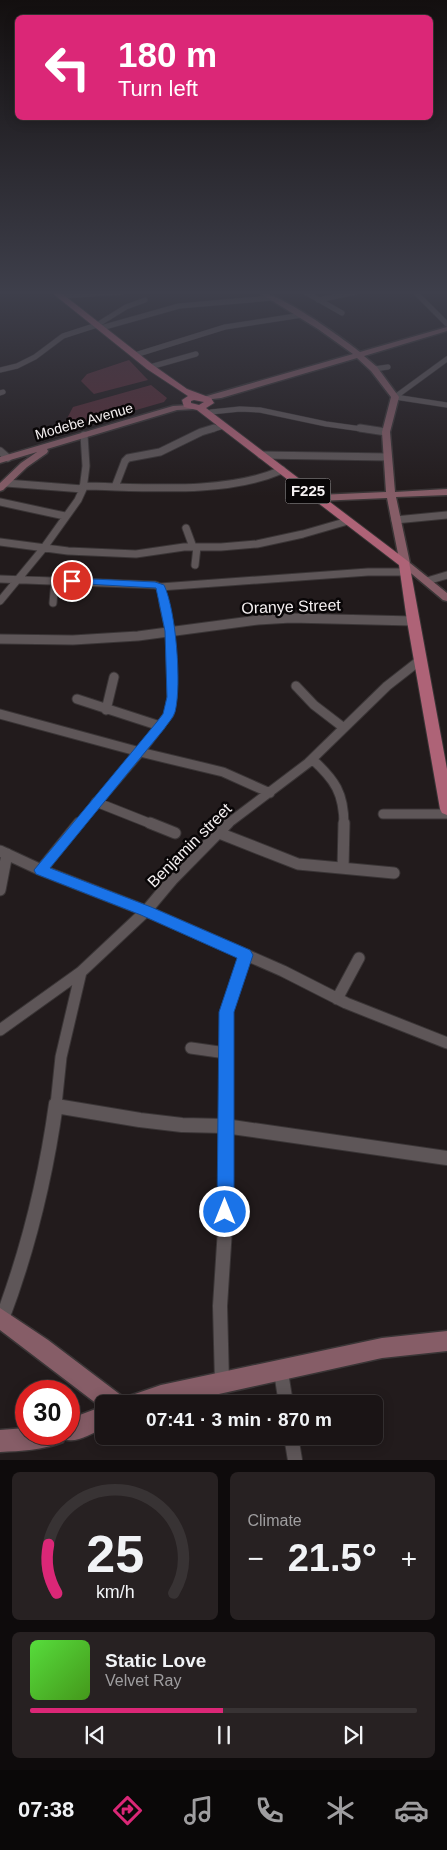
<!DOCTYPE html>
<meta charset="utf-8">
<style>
:root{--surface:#1a1415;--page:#272122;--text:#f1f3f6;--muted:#9f9ea0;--line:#383334;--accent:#db2777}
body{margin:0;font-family:Helvetica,sans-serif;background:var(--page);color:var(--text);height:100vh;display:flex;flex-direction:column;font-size:19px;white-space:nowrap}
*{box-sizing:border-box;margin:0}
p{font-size:16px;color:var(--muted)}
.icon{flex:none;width:28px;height:28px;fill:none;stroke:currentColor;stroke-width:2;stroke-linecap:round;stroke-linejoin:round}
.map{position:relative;height:1460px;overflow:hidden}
.details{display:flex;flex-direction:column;gap:12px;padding:12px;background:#0e0b0c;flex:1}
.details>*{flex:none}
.top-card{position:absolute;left:15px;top:15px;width:418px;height:105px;border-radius:8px;box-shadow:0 2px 12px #0003,0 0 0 1px var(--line);background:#db2777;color:#fff;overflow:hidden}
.speed{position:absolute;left:15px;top:1380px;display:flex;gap:10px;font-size:25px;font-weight:700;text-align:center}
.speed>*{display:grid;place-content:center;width:65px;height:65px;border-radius:50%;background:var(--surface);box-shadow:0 2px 12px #0003,0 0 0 1px var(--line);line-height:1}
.speed .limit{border:8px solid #d22;background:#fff;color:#111}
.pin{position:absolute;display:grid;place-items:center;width:42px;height:42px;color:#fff;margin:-21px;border:2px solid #fff;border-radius:50%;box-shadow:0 1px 5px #0007}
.me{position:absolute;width:55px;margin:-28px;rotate:0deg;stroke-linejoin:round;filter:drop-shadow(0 0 4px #0008)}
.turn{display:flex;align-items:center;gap:18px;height:105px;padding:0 20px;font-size:22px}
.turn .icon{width:65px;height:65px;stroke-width:2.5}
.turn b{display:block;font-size:35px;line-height:42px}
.big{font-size:38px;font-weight:800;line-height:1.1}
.details .card{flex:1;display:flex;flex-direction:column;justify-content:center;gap:8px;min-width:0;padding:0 18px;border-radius:8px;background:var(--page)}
.details .dial{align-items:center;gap:0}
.dial svg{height:130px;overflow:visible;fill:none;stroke:var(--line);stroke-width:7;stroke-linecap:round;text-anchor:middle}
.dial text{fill:var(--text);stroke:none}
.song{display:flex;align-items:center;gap:15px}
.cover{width:60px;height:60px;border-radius:8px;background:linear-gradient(135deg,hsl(110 70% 55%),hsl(100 70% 35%))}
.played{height:5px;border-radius:2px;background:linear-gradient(90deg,var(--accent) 50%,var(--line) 50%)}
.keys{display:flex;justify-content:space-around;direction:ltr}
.heat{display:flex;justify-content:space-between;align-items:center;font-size:28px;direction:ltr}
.details .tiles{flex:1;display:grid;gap:12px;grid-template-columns:1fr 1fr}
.card:last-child{grid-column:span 2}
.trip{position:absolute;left:95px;top:1395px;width:288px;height:50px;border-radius:8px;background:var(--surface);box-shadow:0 2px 12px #0003,0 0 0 1px var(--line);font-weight:800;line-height:50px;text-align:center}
.tab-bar{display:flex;height:80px;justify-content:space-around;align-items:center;background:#0a0808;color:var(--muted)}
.tab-bar .icon{width:35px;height:35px}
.tab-bar .selected{color:var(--accent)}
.tab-bar b{font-size:22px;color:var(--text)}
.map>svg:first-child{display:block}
</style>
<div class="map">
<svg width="447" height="1460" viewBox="0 0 447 1460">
<rect width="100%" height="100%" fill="#221b1c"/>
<path fill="#562c36" d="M129,360L148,380L94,394L81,381L87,374Z
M151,385L167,398L164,402L84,425L63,426L73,407Z"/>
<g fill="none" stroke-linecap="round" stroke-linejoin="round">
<g stroke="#3a3536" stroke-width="6">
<path id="street-far4" d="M305,292L342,313
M415,292L447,324
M61,296L122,292
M318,300L356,292
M101,328L179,306L272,298
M135,355L225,327L302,315
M150,367L196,354
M374,369L388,367
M0,370L17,366L35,357L63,336L97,325L126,307L145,300
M0,393L3,392
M395,397L447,359
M395,397L447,405
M211,412L240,409L260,410L326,424L369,430
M210,430L224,426"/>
</g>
<g stroke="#3a3536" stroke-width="9">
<path id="street-far3" d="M360,428L386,432
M0,451L8,458
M261,455L388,457
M6,483L83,489
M83,486C145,487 224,495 282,470
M115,487L125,461L128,458L160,452L201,432L214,428
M0,502L65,516
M395,520L447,515
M186,528L193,547
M0,542L68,551L136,554L184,547H221L257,544L303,534L348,521
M195,565L197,547
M0,579L155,585L160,587L164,604
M427,581L447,575
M160,587L368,572H405
M0,601L43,549L78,500L83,489L86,466L84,435
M53,603L55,581"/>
</g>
<g stroke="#3a3536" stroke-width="11">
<path id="street-far2" d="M0,639L73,640L138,636L258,620L291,618L413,621
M296,686L314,705L344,728
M77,699L160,726
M106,710L114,677
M0,714L140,752L223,772L270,793
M312,759C335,780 344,793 344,825
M96,802L154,825
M383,814H447
M78,825L140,752L169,714L172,697L170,631L164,603
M226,825L308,763L387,686L419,661"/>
</g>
<g stroke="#3a3536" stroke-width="13">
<path id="street-far1" d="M150,823L175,833
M219,833L298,864L394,873
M0,851L41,870L146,911L283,971L346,1003L447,1043
M343,868L344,823
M41,870L79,823
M0,890L7,854
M337,999L359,958
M0,1030L81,972L146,911L172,880L228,823
M191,1048L226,1053
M56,1105L61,1057L81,972
M226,1105V1011L246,955"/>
</g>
<g stroke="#3a3536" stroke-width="16">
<path id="street" d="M56,1106L140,1120L182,1125L225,1126L447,1158
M2,1319C28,1250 46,1176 56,1104
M281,1372L286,1404
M222,1382L220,1306L225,1229L226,1104
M291,1436L295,1460"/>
</g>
<g stroke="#3a3536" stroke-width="3">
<path id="secondary" d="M258,292C279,292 341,337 360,352L447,327V331L364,356L377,367L399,397L390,432L395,492L447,489V495L396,497L410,563L447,593V601L443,600L400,564L387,498L318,501L313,498L318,495L386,492L382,432L391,397L371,371L357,358L221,398L204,400L200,398L353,354L318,329Z
M191,405H194V409L177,410L47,449L48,451L47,453L27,467L3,490L0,491V483L21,463L37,452L0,463V457L173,406Z
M0,1308L48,1340L122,1396L125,1404H104V1428C92,1433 76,1444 64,1439L63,1442C43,1450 21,1451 0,1452V1430L26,1428V1434H69V1419L101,1407L0,1330Z
M447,1331V1351L382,1358L174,1404H126L129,1396L161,1385L382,1338Z"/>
</g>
<g stroke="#3a3536" stroke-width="2">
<path id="primary" d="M51,292H60L153,365L187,389L211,398L214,403L206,408L409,562L447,769V815L442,813L440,809L407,621L399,565L197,410L184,407L182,400L188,396L147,369ZM194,400L204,402L199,405L191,403V401Z"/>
</g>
<use href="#street-far4" stroke="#5e5658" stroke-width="5"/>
<use href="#street-far3" stroke="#5e5658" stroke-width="7"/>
<use href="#street-far2" stroke="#5e5658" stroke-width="9"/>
<use href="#street-far1" stroke="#5e5658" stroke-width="11"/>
<use href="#street" stroke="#5e5658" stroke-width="14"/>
<use href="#secondary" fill="#865d67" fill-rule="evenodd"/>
<use href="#primary" fill="#ae6377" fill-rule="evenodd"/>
</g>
<linearGradient id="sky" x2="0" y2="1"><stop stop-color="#130f0f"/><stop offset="0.59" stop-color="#3e3f4b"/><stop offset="1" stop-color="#3e3f4b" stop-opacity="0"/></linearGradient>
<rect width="447" height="496" fill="url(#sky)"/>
<path fill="#1a73e8" stroke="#114b97" d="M72,578L155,582L164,585C176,610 182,685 175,712C173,718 168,723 164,729L50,868L151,907L250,950L253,955L234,1012V1212L231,1218L225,1220L219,1218L217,1212L219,1012L237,958L141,915L36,874L34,870L156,723L163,714L167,697L165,631L156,588L69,583V579Z"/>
<g text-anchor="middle" stroke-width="5" stroke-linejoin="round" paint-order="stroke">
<g font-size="14" fill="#f6f1f2" stroke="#090607">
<text transform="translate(84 421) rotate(-16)" y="5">Modebe Avenue</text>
</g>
<rect fill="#090607" stroke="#afaaac" stroke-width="1" x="285.5" y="478.5" width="45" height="25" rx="4"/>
<g font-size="15" font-weight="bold" fill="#f6f1f2">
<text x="308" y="496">F225</text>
</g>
<g font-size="16" fill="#f6f1f2" stroke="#090607">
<text transform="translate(291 606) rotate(-2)" y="6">Oranye Street</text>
<text transform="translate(189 845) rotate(-45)" y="6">Benjamin street</text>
</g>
</g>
</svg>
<div class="speed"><div class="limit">30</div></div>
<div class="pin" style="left:72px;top:581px;background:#d93025"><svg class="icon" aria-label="arrive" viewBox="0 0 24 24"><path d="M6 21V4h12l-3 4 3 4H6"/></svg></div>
<svg class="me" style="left:225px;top:1212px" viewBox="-20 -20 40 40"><circle r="17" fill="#1a73e8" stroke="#fff" stroke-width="3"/><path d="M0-11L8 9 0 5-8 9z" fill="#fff"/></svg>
<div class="trip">07:41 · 3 min · 870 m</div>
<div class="top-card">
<div class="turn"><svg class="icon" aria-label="left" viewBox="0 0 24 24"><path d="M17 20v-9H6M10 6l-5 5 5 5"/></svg><div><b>180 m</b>Turn left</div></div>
</div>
</div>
<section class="details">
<div class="tiles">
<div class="card dial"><svg viewBox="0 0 100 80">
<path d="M14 69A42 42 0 1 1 86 69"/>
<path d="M14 69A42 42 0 0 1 9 39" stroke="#db2777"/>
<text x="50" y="56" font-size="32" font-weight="700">25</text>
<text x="50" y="72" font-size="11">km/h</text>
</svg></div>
<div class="card"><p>Climate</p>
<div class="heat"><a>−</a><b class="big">21.5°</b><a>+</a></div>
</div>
<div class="card">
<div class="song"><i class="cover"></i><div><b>Static Love</b><p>Velvet Ray</p></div></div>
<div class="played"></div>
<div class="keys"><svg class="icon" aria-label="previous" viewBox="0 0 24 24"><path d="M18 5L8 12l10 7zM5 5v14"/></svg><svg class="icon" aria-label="pause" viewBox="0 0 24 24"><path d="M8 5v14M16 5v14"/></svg><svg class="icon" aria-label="next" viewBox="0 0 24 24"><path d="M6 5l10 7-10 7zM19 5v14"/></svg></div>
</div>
</div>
</section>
<nav class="tab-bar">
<b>07:38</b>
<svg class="icon selected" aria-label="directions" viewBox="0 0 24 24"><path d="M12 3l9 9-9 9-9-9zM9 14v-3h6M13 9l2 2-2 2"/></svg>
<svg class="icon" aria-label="music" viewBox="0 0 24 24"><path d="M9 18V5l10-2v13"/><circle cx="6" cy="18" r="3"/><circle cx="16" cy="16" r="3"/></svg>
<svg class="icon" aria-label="phone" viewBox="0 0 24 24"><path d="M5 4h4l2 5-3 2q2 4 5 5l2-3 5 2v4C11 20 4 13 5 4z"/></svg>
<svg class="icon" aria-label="climate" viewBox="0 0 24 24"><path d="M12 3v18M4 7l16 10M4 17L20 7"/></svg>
<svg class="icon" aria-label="car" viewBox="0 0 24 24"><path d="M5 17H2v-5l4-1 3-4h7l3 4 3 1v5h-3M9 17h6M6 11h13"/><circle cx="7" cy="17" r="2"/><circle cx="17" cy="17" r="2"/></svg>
</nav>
